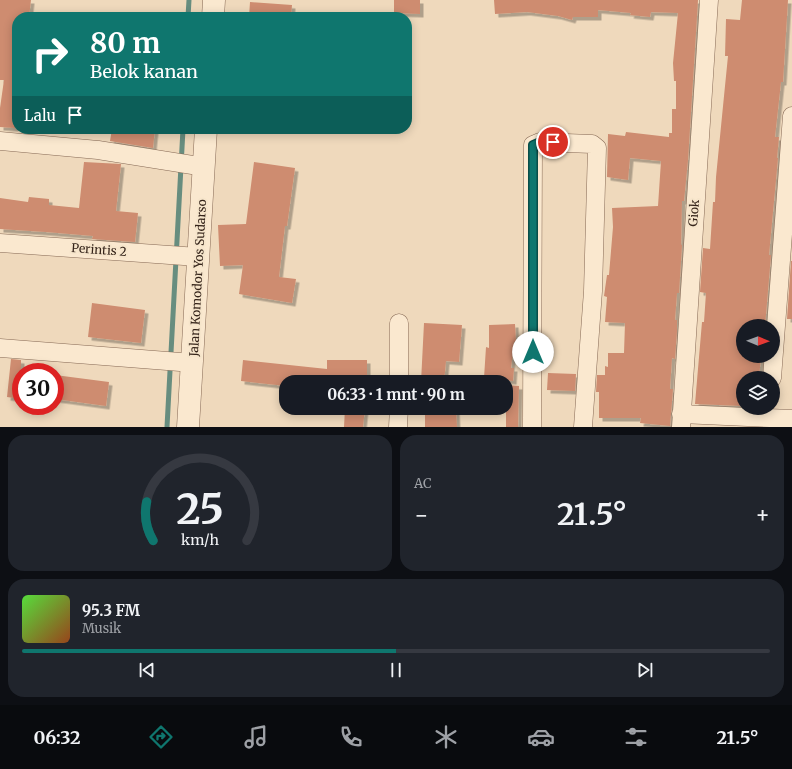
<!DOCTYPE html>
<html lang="id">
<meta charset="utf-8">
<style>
:root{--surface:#171b24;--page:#20242c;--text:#f1f3f6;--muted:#9ea1a6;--line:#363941;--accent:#0f766e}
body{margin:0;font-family:Merriweather,serif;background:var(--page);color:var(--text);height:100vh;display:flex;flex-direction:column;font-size:15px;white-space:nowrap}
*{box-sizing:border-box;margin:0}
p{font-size:13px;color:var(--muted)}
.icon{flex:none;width:22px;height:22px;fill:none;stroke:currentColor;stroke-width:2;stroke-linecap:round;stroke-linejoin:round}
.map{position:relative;height:427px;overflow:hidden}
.panel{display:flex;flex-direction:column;gap:8px;padding:8px;background:#0d0f14;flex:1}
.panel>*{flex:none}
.top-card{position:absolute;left:12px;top:12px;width:400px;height:122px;border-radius:16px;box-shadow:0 2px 10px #0003;background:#0f766e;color:#fff;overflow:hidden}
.needle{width:26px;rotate:91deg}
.buttons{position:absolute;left:736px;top:319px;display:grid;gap:8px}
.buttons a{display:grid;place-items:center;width:44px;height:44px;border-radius:50%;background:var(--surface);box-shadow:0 2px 10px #0003;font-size:20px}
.speed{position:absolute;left:12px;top:363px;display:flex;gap:8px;font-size:20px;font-weight:700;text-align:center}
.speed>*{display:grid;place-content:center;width:52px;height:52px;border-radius:50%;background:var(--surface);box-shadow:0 2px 10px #0003;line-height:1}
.speed .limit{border:6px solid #d22;background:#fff;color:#111}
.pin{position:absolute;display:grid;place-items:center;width:34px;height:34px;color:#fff;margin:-17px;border:2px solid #fff;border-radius:50%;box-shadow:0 1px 4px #0007}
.me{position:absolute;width:44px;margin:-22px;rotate:0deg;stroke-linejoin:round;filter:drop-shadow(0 0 3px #0008)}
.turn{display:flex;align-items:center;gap:14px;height:84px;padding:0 12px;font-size:18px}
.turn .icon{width:52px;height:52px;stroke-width:2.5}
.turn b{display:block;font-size:28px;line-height:34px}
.then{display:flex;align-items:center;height:38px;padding:0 12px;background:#0003;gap:8px;font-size:15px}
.big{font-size:30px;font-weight:700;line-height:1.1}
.panel .card{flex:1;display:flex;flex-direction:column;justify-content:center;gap:6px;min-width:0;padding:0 14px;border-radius:16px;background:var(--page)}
.panel .dial{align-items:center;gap:0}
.dial svg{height:104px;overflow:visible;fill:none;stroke:var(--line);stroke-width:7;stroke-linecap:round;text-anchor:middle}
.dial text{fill:var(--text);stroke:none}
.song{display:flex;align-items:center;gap:12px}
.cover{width:48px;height:48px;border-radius:6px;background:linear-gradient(135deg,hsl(110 70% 55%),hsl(20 70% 35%))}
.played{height:4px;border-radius:2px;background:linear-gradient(90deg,var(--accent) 50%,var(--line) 50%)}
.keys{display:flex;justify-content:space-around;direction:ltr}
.heat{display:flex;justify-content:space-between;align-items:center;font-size:22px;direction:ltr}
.panel .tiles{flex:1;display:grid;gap:8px;grid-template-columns:1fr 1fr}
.card:last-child{grid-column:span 2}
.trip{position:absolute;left:279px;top:375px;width:234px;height:40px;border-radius:16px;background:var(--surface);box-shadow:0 2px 10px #0003;font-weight:700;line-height:40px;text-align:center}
.tabs{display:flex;height:64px;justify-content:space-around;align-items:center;background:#090b0e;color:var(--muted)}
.tabs .icon{width:28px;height:28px}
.tabs .current{color:var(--accent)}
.tabs b{font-size:18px;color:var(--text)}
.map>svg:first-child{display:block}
</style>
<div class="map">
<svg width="792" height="427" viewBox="0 0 792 427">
<defs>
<filter id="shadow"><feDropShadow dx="3.5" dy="3.5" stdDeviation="0" flood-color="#0004"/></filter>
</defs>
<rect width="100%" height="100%" fill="#efd9bc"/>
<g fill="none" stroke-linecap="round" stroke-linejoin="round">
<path stroke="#678d7f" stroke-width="5" d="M188,17L189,0
M167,427L183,129"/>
</g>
<path fill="#ce8c70" filter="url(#shadow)" d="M0,0H31L29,17H17V113L15,128L0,127V108L4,80H0Z
M394,0H420V14L394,13Z
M494,0H698L688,160L684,201H682L681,245H682L679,293H677L675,320H677V331L675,359L672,358L670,389H673L670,426L640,423L641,418H599V392H596L597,375H605V366L608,367V353H624L625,323L605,322L607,297L604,296L607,275H609L613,227L612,208L658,206L661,161L630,158L628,180L607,177L608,134L625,136L626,132L669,137V133H672V109H676V81H674L673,63L678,13L651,12L650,17L630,15L631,13L598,10V17H573L572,20L558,16L527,12L495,14Z
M742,0H788L783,82H781L775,137H779L777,158H778L769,255H771L765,326H743V356H761L759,378H743V406L695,404L702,322H704L706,293L700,292L703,248L710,249L713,202H715L716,177L725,86L728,56H725L726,19L740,20Z
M250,2L292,5L291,17H249Z
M112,129H155L153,148L110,141Z
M84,162L121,164L116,211L138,213L135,242L92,239L93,236L46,232L0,229V198L28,202L29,197L49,199V205L79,208Z
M254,162L295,168L287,226H285L279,277L296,279L292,303L239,294L243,265L220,266L218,225L246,224Z
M791,261H792V319H787Z
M92,303L145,310L141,343L88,337Z
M424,323L462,325L459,362L446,361L444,382H421Z
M515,324L516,342H514L511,368H514L513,381L484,378L486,347L489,348V325Z
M11,359L21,360V399L7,397Z
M243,360L327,369V360H367V381L286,382V386L241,381Z
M548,373L576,374L575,391L547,390Z
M55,375L109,382L106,406L55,399Z
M506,385L519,386L518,427H506Z
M345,408H365L363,427H344Z
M425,408H456L457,427H425Z"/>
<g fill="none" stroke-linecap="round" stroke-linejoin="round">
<g stroke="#866955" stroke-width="19">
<path id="minor" d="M0,141L98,150L205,167
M0,243L198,257
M0,348L193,363
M772,378L792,116
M399,382V323
M681,414L792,419
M398,427L399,408
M532,427L533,145L540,142L592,144L597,148L593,291L583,427
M681,427L709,0"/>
</g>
<g stroke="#866955" stroke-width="23">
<path id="tertiary" d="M213,17L214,0
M188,427L206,129"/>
</g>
<use href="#minor" stroke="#fae8cf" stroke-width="18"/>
<use href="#tertiary" stroke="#fae8cf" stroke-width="22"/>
</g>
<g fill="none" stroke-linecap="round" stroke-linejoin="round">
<g stroke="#0a4d48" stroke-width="10">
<path id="route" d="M533,352V145L540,142H553"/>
</g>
<use href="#route" stroke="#0f766e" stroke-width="7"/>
</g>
<g text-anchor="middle" stroke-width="4" stroke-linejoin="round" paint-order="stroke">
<g font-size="12" fill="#35241a" stroke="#f6e5cb">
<text transform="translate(694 213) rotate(-86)" y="4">Giok</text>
<text transform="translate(99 250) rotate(4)" y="4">Perintis 2</text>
<text transform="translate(198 278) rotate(-87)" y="4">Jalan Komodor Yos Sudarso</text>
</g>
</g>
</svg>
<div class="buttons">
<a><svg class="needle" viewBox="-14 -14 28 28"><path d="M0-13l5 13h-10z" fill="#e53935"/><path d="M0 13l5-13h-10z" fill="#9ea1a6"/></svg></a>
<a><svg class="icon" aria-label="layers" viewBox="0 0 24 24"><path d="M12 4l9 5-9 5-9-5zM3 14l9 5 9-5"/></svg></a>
</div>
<div class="speed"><div class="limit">30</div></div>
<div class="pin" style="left:553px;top:142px;background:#d93025"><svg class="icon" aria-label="arrive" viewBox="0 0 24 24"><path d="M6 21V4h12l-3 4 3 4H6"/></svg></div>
<svg class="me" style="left:533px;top:352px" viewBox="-20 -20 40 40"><circle r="19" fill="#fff"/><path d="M0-13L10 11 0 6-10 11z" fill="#0f766e"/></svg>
<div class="trip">06:33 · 1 mnt · 90 m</div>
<div class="top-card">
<div class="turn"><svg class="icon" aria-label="right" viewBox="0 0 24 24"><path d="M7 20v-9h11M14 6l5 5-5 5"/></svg><div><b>80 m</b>Belok kanan</div></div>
<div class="then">Lalu<svg class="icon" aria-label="arrive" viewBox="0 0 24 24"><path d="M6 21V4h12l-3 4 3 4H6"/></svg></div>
</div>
</div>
<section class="panel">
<div class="tiles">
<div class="card dial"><svg viewBox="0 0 100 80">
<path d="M14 69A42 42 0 1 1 86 69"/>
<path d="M14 69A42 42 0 0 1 9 39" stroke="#0f766e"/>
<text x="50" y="56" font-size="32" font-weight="700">25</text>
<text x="50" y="72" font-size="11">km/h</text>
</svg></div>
<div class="card"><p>AC</p>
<div class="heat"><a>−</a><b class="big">21.5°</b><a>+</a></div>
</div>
<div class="card">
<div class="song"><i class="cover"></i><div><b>95.3 FM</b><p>Musik</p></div></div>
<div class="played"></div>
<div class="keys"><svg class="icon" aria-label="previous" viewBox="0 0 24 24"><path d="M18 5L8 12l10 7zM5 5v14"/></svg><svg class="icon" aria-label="pause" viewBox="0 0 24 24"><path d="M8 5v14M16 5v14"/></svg><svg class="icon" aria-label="next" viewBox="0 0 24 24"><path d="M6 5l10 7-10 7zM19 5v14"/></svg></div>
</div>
</div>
</section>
<nav class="tabs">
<b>06:32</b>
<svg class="icon current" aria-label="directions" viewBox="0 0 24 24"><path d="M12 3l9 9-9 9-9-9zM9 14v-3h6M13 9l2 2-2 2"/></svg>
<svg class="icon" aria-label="music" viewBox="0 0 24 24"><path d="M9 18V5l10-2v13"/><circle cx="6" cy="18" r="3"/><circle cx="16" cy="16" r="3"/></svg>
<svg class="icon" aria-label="phone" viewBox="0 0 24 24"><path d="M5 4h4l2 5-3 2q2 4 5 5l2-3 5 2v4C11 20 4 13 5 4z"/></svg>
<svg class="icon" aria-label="climate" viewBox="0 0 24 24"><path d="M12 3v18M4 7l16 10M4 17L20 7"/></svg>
<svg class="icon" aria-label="car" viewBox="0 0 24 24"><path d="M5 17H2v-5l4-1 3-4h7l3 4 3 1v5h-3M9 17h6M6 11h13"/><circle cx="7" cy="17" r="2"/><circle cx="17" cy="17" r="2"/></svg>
<svg class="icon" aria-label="filters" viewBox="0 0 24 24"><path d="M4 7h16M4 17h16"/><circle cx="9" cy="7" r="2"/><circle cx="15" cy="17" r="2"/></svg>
<b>21.5°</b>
</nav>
